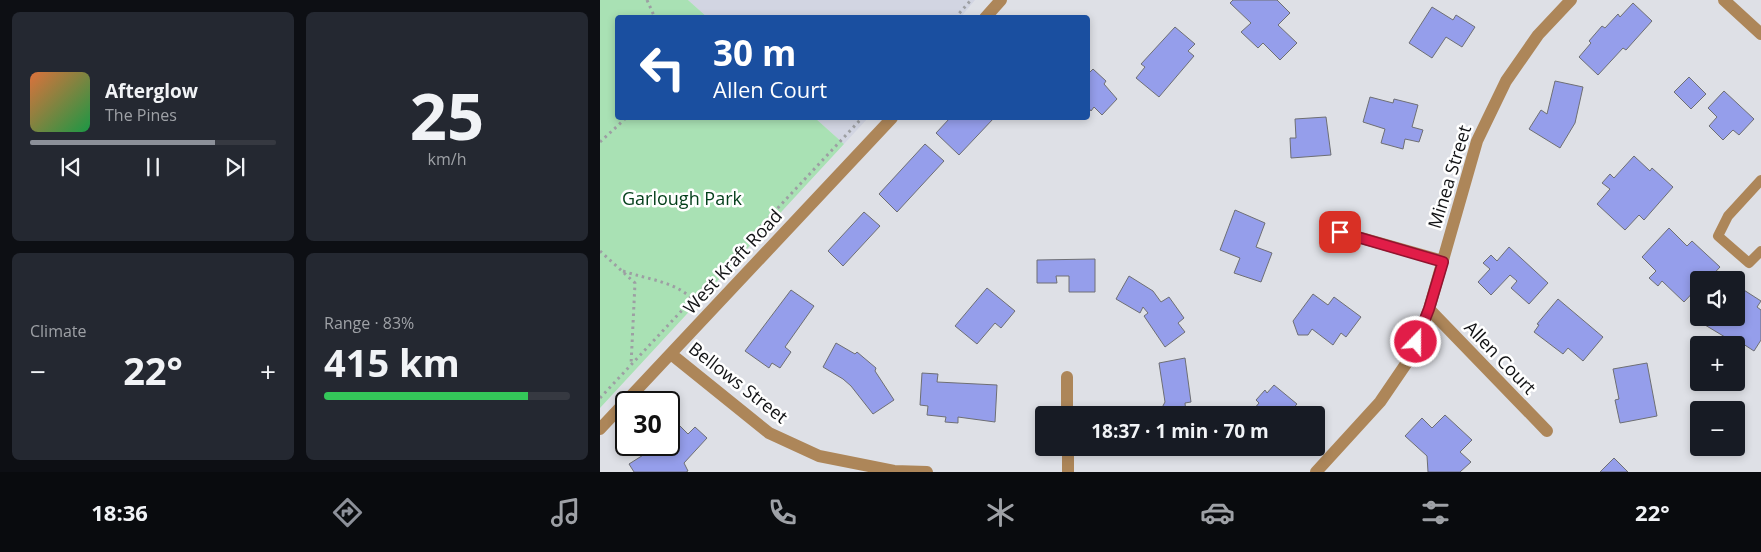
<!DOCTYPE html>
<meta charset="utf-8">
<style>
:root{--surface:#171b24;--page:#242831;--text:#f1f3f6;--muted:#9ea1a6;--line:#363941;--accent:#8c9099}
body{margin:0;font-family:"Open Sans",sans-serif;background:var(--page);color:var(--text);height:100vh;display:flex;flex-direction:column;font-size:19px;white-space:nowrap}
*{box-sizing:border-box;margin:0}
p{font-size:16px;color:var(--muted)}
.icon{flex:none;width:28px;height:28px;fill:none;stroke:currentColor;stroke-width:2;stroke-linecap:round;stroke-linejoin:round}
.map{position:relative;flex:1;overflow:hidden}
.sheet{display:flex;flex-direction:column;gap:12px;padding:12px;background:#0d0f14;width:600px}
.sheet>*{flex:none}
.hud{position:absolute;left:15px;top:15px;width:475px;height:105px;border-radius:5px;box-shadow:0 2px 8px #0003;background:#1a4fa0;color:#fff;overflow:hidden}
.fabs{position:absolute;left:1090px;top:271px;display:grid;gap:10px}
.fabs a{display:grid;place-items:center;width:55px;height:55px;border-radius:5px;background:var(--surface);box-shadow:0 2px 8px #0003;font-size:25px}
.speed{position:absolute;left:15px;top:391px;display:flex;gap:10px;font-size:25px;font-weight:700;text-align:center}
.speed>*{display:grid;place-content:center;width:65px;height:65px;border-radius:50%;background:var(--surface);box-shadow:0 2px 8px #0003;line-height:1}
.speed .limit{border:2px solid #111;border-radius:8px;background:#fff;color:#111}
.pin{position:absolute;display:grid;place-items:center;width:42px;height:42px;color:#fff;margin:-21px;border-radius:10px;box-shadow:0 2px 8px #0006}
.me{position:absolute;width:55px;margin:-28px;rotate:22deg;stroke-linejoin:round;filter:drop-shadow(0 0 4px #0008)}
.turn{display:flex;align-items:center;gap:18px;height:105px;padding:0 15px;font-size:22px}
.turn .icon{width:65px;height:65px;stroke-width:2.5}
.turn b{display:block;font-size:35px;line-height:42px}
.big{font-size:38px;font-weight:700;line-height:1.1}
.sheet .tile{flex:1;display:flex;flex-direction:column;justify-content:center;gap:8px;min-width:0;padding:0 18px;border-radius:8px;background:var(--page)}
.sheet .dial{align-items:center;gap:0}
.dial b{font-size:65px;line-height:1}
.song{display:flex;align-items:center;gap:15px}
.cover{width:60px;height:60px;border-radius:8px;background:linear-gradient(135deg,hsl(20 70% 55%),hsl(140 70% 35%))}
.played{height:5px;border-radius:2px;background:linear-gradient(90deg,var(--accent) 75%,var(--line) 75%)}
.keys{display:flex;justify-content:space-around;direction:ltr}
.heat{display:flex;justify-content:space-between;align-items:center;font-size:28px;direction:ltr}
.charge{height:8px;border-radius:4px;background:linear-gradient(90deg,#34c759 83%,var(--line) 0)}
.sheet .tiles{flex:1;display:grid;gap:12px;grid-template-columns:repeat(2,1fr)}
.trip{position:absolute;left:435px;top:406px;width:290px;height:50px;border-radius:5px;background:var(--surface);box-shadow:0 2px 8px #0003;font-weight:700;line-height:50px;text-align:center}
.dock{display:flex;height:80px;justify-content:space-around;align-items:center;background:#090b0e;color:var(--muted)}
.dock .icon{width:35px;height:35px}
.dock .current{color:var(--accent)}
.dock b{font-size:22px;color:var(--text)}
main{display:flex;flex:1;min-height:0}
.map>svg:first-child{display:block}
</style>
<main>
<section class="sheet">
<div class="tiles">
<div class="tile">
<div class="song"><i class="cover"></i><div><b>Afterglow</b><p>The Pines</p></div></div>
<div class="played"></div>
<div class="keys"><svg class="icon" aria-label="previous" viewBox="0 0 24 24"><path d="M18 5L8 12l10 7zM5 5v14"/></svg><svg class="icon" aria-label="pause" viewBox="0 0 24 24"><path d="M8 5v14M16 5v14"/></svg><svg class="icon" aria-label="next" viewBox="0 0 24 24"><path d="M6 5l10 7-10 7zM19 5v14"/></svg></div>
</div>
<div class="tile dial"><b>25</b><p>km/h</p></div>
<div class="tile"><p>Climate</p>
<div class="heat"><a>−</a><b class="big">22°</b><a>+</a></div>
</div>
<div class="tile"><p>Range · 83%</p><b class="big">415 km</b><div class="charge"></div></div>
</div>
</section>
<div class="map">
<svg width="1161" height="472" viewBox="0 0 1161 472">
<rect width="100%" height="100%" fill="#dee0e6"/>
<path fill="#d2d5e2" d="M88,0H375L360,18L107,17Z
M215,118H268L244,144Z"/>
<path fill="#a9e1b4" d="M0,0H88L107,17L18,18V118H215L244,144L0,408Z"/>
<path fill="#959eeb" stroke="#6e6f74" d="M633,0H677L690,13L678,25L697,43L680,60L663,43L658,48L641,32L651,23L630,3Z
M1033,3L1052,21L1026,50L1023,48L998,75L979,57L991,43L989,41L1002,26L1005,28L1018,14L1020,17Z
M832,7L853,20L856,15L875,27L862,47L846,37L832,58L809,43Z
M575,27L595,44L588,51L594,56L559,97L536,78L545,67L541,64Z
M488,69L490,72L493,69L506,81L504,84L517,99L502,115L494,107L491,111L488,107Z
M1089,77L1106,94L1091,109L1074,92Z
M955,81L983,87L975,123L960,148L929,129L941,110L947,114Z
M1124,91L1154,119L1139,135L1133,130L1123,140L1109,126L1117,117L1108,108Z
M770,97L793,103L794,99L818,105L812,127L823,130L819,142L805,139L803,149L781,143L785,129L763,122Z
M726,117L731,155L691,158L690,138H696L695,119Z
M350,118H394L359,155L336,133Z
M325,144L344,161L297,212L279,194Z
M1034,156L1050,171L1052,168L1073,187L1044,220L1039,215L1025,230L997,204L1010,189L1002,183L1010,174L1014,178Z
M635,210L665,223L656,247L672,253L661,282L634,273L640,258L620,250Z
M264,212L280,226L243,266L228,251Z
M1069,228L1087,246L1092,241L1120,267L1108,280H1099V286L1084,302L1062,281L1058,286L1049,278L1056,271L1042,257Z
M909,247L948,283L929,304L911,288L917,281L910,275L891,295L878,282L890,269L883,263L891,255L897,261Z
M495,259V292H469V276H456L457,283H437V260Z
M529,276L553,291L561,302L569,297L584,318L578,323L585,332L565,347L544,316L548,313L543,307L540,313L516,299Z
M1136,285L1161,301L1157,307L1161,310V340L1154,351L1137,340L1134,345H1126L1122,342L1125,337L1100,322L1102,318H1136Z
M387,288L415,311L401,328L395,323L377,344L355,326Z
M191,290L214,306L185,347L191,352L180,368L172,363L169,368L145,351Z
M713,294L728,305L734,297L761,317L746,337L741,333L733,345L712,329L708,335H698L693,321Z
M958,299L1003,337L983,361L968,348L963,354L934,332L939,325L937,324Z
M236,343L255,354L257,352L276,368L275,371L294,400L273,414L251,386L243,379L223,367Z
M585,358L591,402L585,403L586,414L558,415L565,402L559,363Z
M1047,363L1057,416L1020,423L1015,400L1019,399L1013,369Z
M322,373L338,374L337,382L397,385L395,422L358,417V423L345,422L346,417L327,415L328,406L320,405Z
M674,385L697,404L687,415H649L659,403L656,400L665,390L667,393Z
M845,415L872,440L860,452L871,462L860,472H828L827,456L805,436L822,418L832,428Z
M76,422L88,434L95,427L107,438L84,463L88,471L86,472H34L29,464L48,452L54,445H69V429Z
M1014,458L1028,472H1000Z"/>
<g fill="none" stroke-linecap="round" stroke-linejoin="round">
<path stroke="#9d9fa3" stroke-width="3" stroke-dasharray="2.5 4" stroke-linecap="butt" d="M47,0L55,18
M355,18L371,0
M0,142L26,118
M0,251L35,283L31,365
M23,271C49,280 71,280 93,299
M0,398L262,118"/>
<path stroke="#ad8659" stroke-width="10" d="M1161,180L1128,216L1118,236L1149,263L1161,251"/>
<path stroke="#ad8659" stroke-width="12" d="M385,18L401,0
M740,232L843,261
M829,309L947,431
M71,354L169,433L219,456L294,471L327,472
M467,377V415
M0,429L292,118
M468,448V472
M716,472L780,402L810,358L829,309L877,141L906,81L938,35L971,0"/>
<path stroke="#ad8659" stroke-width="12" d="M1124,0L1161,34"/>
</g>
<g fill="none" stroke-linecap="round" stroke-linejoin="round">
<g stroke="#92132f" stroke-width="12">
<path id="route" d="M740,232L843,262L829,309L816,342"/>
</g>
<use href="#route" stroke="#e11d48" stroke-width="9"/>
</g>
<g text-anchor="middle" stroke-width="5" stroke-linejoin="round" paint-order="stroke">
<g font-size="18" fill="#121315" stroke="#fff">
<text transform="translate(850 177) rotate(-73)" y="6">Minea Street</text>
<text transform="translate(133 262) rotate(-47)" y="6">West Kraft Road</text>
<text transform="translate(900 358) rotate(46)" y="6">Allen Court</text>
<text transform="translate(138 383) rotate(38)" y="6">Bellows Street</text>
</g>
<g font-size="18" fill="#023e19" stroke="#fff">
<text x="82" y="205">Garlough Park</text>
</g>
</g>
</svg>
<div class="fabs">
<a><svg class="icon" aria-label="sound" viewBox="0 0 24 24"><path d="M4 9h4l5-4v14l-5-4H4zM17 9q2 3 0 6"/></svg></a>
<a>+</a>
<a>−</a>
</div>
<div class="speed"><div class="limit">30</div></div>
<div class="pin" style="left:740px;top:232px;background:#d93025"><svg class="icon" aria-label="arrive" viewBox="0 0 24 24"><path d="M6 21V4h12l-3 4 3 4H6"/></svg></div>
<svg class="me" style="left:816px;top:342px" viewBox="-20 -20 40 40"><circle r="17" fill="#e11d48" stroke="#fff" stroke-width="3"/><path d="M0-11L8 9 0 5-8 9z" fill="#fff"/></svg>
<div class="trip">18:37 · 1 min · 70 m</div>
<div class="hud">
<div class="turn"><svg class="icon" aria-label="left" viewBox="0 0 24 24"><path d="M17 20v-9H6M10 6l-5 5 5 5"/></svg><div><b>30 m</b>Allen Court</div></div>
</div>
</div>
</main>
<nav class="dock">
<b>18:36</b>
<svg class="icon current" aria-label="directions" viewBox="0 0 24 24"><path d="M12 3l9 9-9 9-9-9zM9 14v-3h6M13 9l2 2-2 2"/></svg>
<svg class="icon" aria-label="music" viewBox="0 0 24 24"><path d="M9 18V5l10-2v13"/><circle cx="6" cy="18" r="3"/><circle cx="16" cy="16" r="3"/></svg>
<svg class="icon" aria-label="phone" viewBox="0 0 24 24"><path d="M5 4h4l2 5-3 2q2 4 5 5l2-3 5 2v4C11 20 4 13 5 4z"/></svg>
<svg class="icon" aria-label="climate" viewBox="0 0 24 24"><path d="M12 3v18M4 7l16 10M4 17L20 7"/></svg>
<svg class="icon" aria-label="car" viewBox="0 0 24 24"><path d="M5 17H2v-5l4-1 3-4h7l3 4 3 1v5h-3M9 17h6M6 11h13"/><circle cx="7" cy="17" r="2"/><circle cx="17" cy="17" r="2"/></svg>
<svg class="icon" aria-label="filters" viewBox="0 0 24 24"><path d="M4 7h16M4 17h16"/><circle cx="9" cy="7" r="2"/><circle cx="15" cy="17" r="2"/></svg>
<b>22°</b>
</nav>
